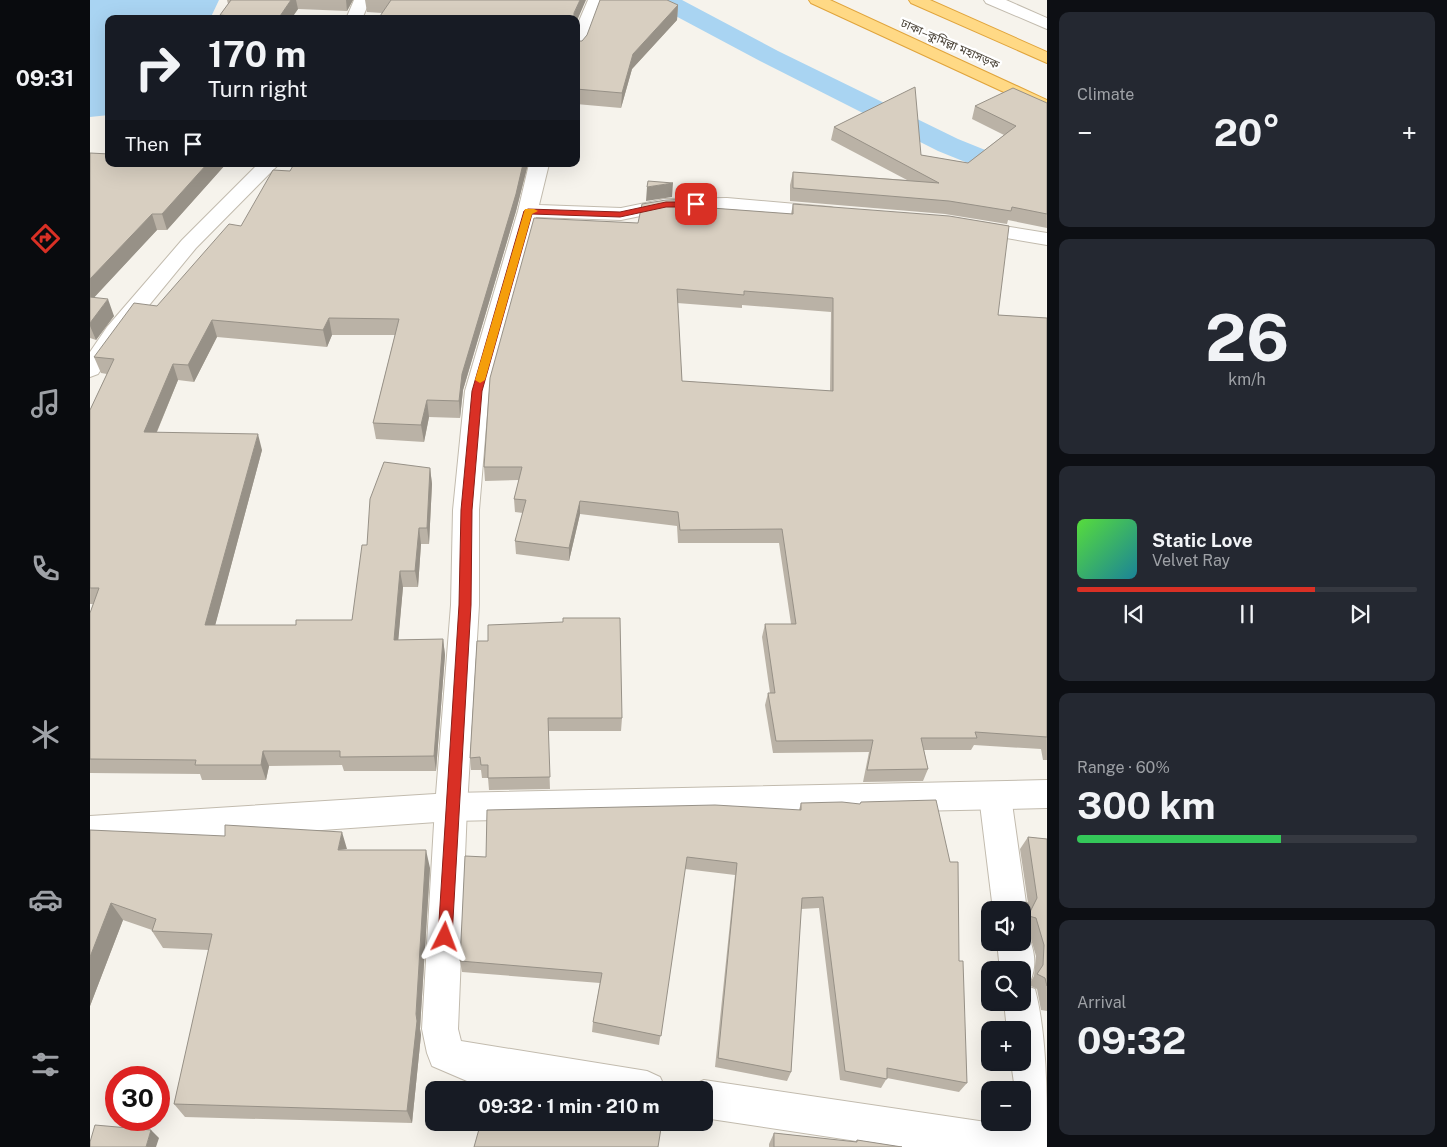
<!DOCTYPE html>
<meta charset="utf-8">
<style>
:root{--surface:#171b24;--page:#242831;--text:#f1f3f6;--muted:#9ea1a6;--line:#363941;--accent:#d93025}
body{margin:0;font-family:"Public Sans","Noto Sans Bengali",sans-serif;background:var(--page);color:var(--text);height:100vh;display:flex;flex-direction:column;font-size:19px;white-space:nowrap}
*{box-sizing:border-box;margin:0}
p{font-size:16px;color:var(--muted)}
.icon{flex:none;width:28px;height:28px;fill:none;stroke:currentColor;stroke-width:2;stroke-linecap:round;stroke-linejoin:round}
.map{position:relative;flex:1;overflow:hidden}
.sheet{display:flex;flex-direction:column;gap:12px;padding:12px;background:#0d0f14;width:400px}
.sheet>*{flex:none}
.hud{position:absolute;left:15px;top:15px;width:475px;height:152px;border-radius:10px;box-shadow:0 5px 20px #0002;background:#171b24;color:var(--text);overflow:hidden}
.controls{position:absolute;left:891px;top:901px;display:grid;gap:10px}
.controls a{display:grid;place-items:center;width:50px;height:50px;border-radius:10px;background:var(--surface);box-shadow:0 5px 20px #0002;font-size:25px}
.speed{position:absolute;left:15px;top:1066px;display:flex;gap:10px;font-size:25px;font-weight:700;text-align:center}
.speed>*{display:grid;place-content:center;width:65px;height:65px;border-radius:50%;background:var(--surface);box-shadow:0 5px 20px #0002;line-height:1}
.speed .limit{border:8px solid #d22;background:#fff;color:#111}
.pin{position:absolute;display:grid;place-items:center;width:42px;height:42px;color:#fff;margin:-21px;border-radius:10px;box-shadow:0 2px 8px #0006}
.me{position:absolute;width:55px;margin:-28px;rotate:3deg;stroke-linejoin:round;filter:drop-shadow(0 0 4px #0008)}
.turn{display:flex;align-items:center;gap:18px;height:105px;padding:0 20px;font-size:22px}
.turn .icon{width:65px;height:65px;stroke-width:2.5}
.turn b{display:block;font-size:35px;line-height:42px}
.then{display:flex;align-items:center;height:48px;padding:0 20px;background:#0003;gap:10px;font-size:19px}
.big{font-size:38px;font-weight:700;line-height:1.1}
.sheet .widget{flex:1;display:flex;flex-direction:column;justify-content:center;gap:8px;min-width:0;padding:0 18px;border-radius:10px;background:var(--page)}
.sheet .dial{align-items:center;gap:0}
.dial b{font-size:65px;line-height:1}
.song{display:flex;align-items:center;gap:15px}
.cover{width:60px;height:60px;border-radius:8px;background:linear-gradient(135deg,hsl(110 70% 55%),hsl(190 70% 35%))}
.played{height:5px;border-radius:2px;background:linear-gradient(90deg,var(--accent) 70%,var(--line) 70%)}
.keys{display:flex;justify-content:space-around;direction:ltr}
.heat{display:flex;justify-content:space-between;align-items:center;font-size:28px;direction:ltr}
.charge{height:8px;border-radius:4px;background:linear-gradient(90deg,#34c759 60%,var(--line) 0)}
.trip{position:absolute;left:335px;top:1081px;width:288px;height:50px;border-radius:10px;background:var(--surface);box-shadow:0 5px 20px #0002;font-weight:700;line-height:50px;text-align:center}
main{display:flex;flex:1;min-height:0}
.dock{display:flex;flex-direction:column;width:90px;justify-content:space-around;align-items:center;background:#090b0e;color:var(--muted)}
.dock .icon{width:35px;height:35px}
.dock .active{color:var(--accent)}
.dock b{font-size:22px;color:var(--text)}
.map>svg:first-child{display:block}
</style>
<main>
<nav class="dock">
<b>09:31</b>
<svg class="icon active" aria-label="directions" viewBox="0 0 24 24"><path d="M12 3l9 9-9 9-9-9zM9 14v-3h6M13 9l2 2-2 2"/></svg>
<svg class="icon" aria-label="music" viewBox="0 0 24 24"><path d="M9 18V5l10-2v13"/><circle cx="6" cy="18" r="3"/><circle cx="16" cy="16" r="3"/></svg>
<svg class="icon" aria-label="phone" viewBox="0 0 24 24"><path d="M5 4h4l2 5-3 2q2 4 5 5l2-3 5 2v4C11 20 4 13 5 4z"/></svg>
<svg class="icon" aria-label="climate" viewBox="0 0 24 24"><path d="M12 3v18M4 7l16 10M4 17L20 7"/></svg>
<svg class="icon" aria-label="car" viewBox="0 0 24 24"><path d="M5 17H2v-5l4-1 3-4h7l3 4 3 1v5h-3M9 17h6M6 11h13"/><circle cx="7" cy="17" r="2"/><circle cx="17" cy="17" r="2"/></svg>
<svg class="icon" aria-label="filters" viewBox="0 0 24 24"><path d="M4 7h16M4 17h16"/><circle cx="9" cy="7" r="2"/><circle cx="15" cy="17" r="2"/></svg>
</nav>
<div class="map">
<svg width="957" height="1147" viewBox="0 0 957 1147">
<rect width="100%" height="100%" fill="#f6f3ec"/>
<path fill="#a9d4f2" d="M0,0H129L120,19H19V115L0,117Z"/>
<g fill="none" stroke-linecap="round" stroke-linejoin="round">
<path fill="#a9d4f2" fill-rule="evenodd" d="M562,0H592L688,51L868,139L957,175V195L848,151L670,61L565,5Z"/>
<g stroke="#c2bbae" stroke-width="2">
<path id="minor" d="M498,0H514L495,50L492,54L486,55V28Z
M894,0H916L957,18V29L896,3Z
M439,164H459L449,205L531,208L575,199L637,198L740,207L747,209L750,213L747,217L740,219L637,210L575,211L531,220L446,217L399,391L389,510V605L377,807L368,1029L371,1041L557,1071L570,1077L576,1090H437L377,1081L342,1066L337,1053L332,1029L345,807L361,605L363,510L375,391L428,211Z
M882,221L957,233V245L875,231L872,227L875,223Z
M905,782L916,786L921,796L937,910L932,921V910H903L889,796L894,786Z
M932,929L936,930C944,948 948,964 940,982L934,985L945,989C957,1035 957,1098 957,1147H806L614,1118V1090H599L601,1086L614,1080L929,1127V1122H932V1090H925L921,1062H932V1030H917L914,1002H932V970H910L907,942H932Z"/>
</g>
<g stroke="#c2bbae" stroke-width="2">
<path id="tertiary" d="M264,0H280L272,19H256Z
M168,164H189L106,248L33,337L8,374L0,377V352L17,327L92,240Z
M957,780V808L361,821L0,846V816L361,793Z"/>
</g>
<g stroke="#e0a43c" stroke-width="2">
<path id="trunk" d="M719,0H740L957,100V112L721,3Z
M819,0H840L957,52V63L821,3Z"/>
</g>
<use href="#minor" fill="#fff" fill-rule="evenodd"/>
<use href="#tertiary" fill="#fff" fill-rule="evenodd"/>
<use href="#trunk" fill="#ffd985" fill-rule="evenodd"/>
</g>
<path fill="#bab2a6" fill-rule="evenodd" d="M137,0H263L257,11L208,9L201,19H131L130,15L138,4Z
M275,0H496L292,13L277,12Z
M588,5L587,20L542,69L531,108L486,104V41H492Z
M957,103V228L918,220L917,224L855,214L700,201V185L703,172L817,180L741,140L744,127L831,155L878,163L914,135L882,119L885,106Z
M0,153L19,164H136L77,230H67L4,297L24,316L6,340L0,338Z
M204,164H438L426,211L373,390L370,418L339,417L334,442L286,439L283,423L305,335H242L237,347L127,337L104,382L88,380L67,432L172,450L125,625H206L262,620L277,545L340,468L342,484L339,544H331L328,587H313L308,640L353,639L355,655L346,771H254L252,765L179,766L176,780H112L110,774L0,773V613L3,604H0V410L17,374L11,373L4,357L67,306L151,226L200,171Z
M609,199V207L701,214L703,204L908,315L957,318V760H953L951,749L884,745L881,750H834L838,769L833,781L773,782L779,752L683,753L675,705L678,693H680L672,637L675,624H701L689,543H588L587,526L490,514L479,561L426,554L425,541L433,513L425,512L424,499L429,480L395,481L394,467L548,223ZM587,303L652,308V305L741,312L740,391L592,381Z
M387,641L532,718L531,731H458L460,789L399,790L398,778H392L391,770H381L380,758Z
M711,803L869,961L877,1083L869,1092L797,1078L791,1088L750,1080L729,908L711,909L701,1072L697,1081L625,1067L645,875L595,869L569,1045L502,1032L503,1022L510,983L372,972L370,961L396,857L709,810Z
M0,830L257,850L340,868L330,1029L331,1035L322,1123L95,1117L84,1104L119,950L73,948L62,931V930L33,920L0,1006Z
M938,837L957,839V1011L951,1010L947,989L939,985L944,976L946,956L938,929L934,928L932,931V910H930L935,902L938,903L930,849Z
M684,1133L765,1142L767,1140L812,1147H679V1144Z"/>
<path fill="#979187" d="M201,0H206L208,9L201,19H188Z
M256,0H263L257,11Z
M490,0H496L486,23V19H484V13Z
M588,5L587,20L542,69L531,108L532,93L543,54Z
M117,164H136L77,230L72,214Z
M433,164H438L426,211L373,390L370,418L369,401L372,374Z
M583,183L582,197L556,201L557,187Z
M62,214L67,230L0,302V279Z
M18,299L24,316L6,340L0,326V323Z
M239,318L242,335L237,347L233,330Z
M122,320L127,337L104,382L98,365Z
M83,364L88,380L60,448L54,432Z
M337,400L339,417L334,442L331,425Z
M168,434L172,450L121,641L115,625Z
M340,468L342,484L339,544L337,528Z
M490,501V514L479,561V548Z
M329,528L331,544L328,587L325,571Z
M310,571L313,587L307,655L304,640Z
M353,639L355,655L346,771L344,756Z
M173,751L179,766L176,780L171,765Z
M252,832L257,849L248,850Z
M336,850L340,868L330,1029L331,1035L322,1123L317,1111L326,1014Z
M21,903L33,920L0,1006V957Z
M61,1130L69,1138L66,1147H56Z"/>
<path fill="#d8cfc1" stroke="#979187" fill-rule="evenodd" d="M141,0H201L188,19H138L140,16L130,15Z
M301,0H490L484,13V19H288Z
M510,0H577L588,5L543,54L532,93L486,89V41H492L497,35Z
M825,87L831,155L878,163L926,126L885,106L923,88L957,103V214L922,207L921,211L859,201L703,188V172L849,183L744,127Z
M0,153L19,154V164H117L72,214H62L0,279Z
M204,164H433L426,194L372,374L369,401L337,400L331,425L283,423L309,319L239,318L233,330L122,320L98,365L83,364L54,432L168,434L115,625H206V620H262L272,545H277L280,499L294,462L340,468L337,528H329L325,571H310L304,640L353,639L344,756L250,757V751H173L171,765H105L106,760L0,759V613L9,588H0V410L24,359L4,357L44,303L67,306L139,224L151,226L183,170L200,171Z
M558,181L583,183L557,187Z
M609,199L608,207L703,214V204L859,216L919,226L908,315L957,318V737L885,732L887,738H831L838,769L777,770L783,740L686,741L678,693H685L675,624H706L692,529L590,530L588,512L490,501L479,548L425,541L436,500L424,499L432,467H394L400,378L444,218L548,223L552,204L576,200ZM587,289L654,295V291L743,298V391L592,381Z
M0,297L18,299L0,323Z
M473,618H530L532,718H458L460,777L398,778V765H391L390,757L380,758L387,641H398V625L473,622Z
M846,800L860,862H868L869,961H873L877,1083L797,1068V1079L755,1071L733,897L712,898L701,1072L628,1058L647,863L597,857L571,1036L503,1022L512,973L370,961L375,856L396,857L397,810L625,805L711,810V803L752,802L770,804L771,802Z
M135,825L252,832L248,850H336L326,1014L327,1021L317,1111L84,1104L122,934L62,931L66,919L21,903L0,957V830L135,836Z
M938,837L957,839V986L955,978L947,974L953,965L954,945L946,918L939,916L938,923L935,902L938,903V910L940,912L947,898Z
M391,1122H460L484,1128L485,1122H572L568,1147H384Z
M5,1125L61,1130L56,1147H0V1142Z
M684,1133L767,1142V1140L812,1147H684Z"/>
<path fill="#d93025" stroke="#8d1f18" d="M576,202H606L610,204L606,207H576L530,217L442,214L392,391L382,510L381,605L362,937L360,942L355,944L350,942L348,937L369,605L371,510L382,391L434,211L438,209L530,212Z"/>
<path fill="#f59e0b" d="M435,209H444L448,211L442,214L395,380L390,383L385,380Z"/>
<g text-anchor="middle" stroke-width="4.5" stroke-linejoin="round" paint-order="stroke">
<g font-size="12" fill="#4b4439" stroke="#fff">
<text transform="translate(860 44) rotate(24)" y="4">ঢাকা–কুমিল্লা মহাসড়ক</text>
</g>
</g>
</svg>
<div class="controls">
<a><svg class="icon" aria-label="sound" viewBox="0 0 24 24"><path d="M4 9h4l5-4v14l-5-4H4zM17 9q2 3 0 6"/></svg></a>
<a><svg class="icon" aria-label="search" viewBox="0 0 24 24"><circle cx="10" cy="10" r="6"/><path d="M15 15l6 6"/></svg></a>
<a>+</a>
<a>−</a>
</div>
<div class="speed"><div class="limit">30</div></div>
<div class="pin" style="left:606px;top:204px;background:#d93025"><svg class="icon" aria-label="arrive" viewBox="0 0 24 24"><path d="M6 21V4h12l-3 4 3 4H6"/></svg></div>
<svg class="me" style="left:355px;top:937px" viewBox="-20 -20 40 40"><path d="M0-17L14 15 0 8-14 15z" fill="#d93025" stroke="#fff" stroke-width="4"/></svg>
<div class="trip">09:32 · 1 min · 210 m</div>
<div class="hud">
<div class="turn"><svg class="icon" aria-label="right" viewBox="0 0 24 24"><path d="M7 20v-9h11M14 6l5 5-5 5"/></svg><div><b>170 m</b>Turn right</div></div>
<div class="then">Then<svg class="icon" aria-label="arrive" viewBox="0 0 24 24"><path d="M6 21V4h12l-3 4 3 4H6"/></svg></div>
</div>
</div>
<section class="sheet">
<div class="widget"><p>Climate</p>
<div class="heat"><a>−</a><b class="big">20°</b><a>+</a></div>
</div>
<div class="widget dial"><b>26</b><p>km/h</p></div>
<div class="widget">
<div class="song"><i class="cover"></i><div><b>Static Love</b><p>Velvet Ray</p></div></div>
<div class="played"></div>
<div class="keys"><svg class="icon" aria-label="previous" viewBox="0 0 24 24"><path d="M18 5L8 12l10 7zM5 5v14"/></svg><svg class="icon" aria-label="pause" viewBox="0 0 24 24"><path d="M8 5v14M16 5v14"/></svg><svg class="icon" aria-label="next" viewBox="0 0 24 24"><path d="M6 5l10 7-10 7zM19 5v14"/></svg></div>
</div>
<div class="widget"><p>Range · 60%</p><b class="big">300 km</b><div class="charge"></div></div>
<div class="widget"><p>Arrival</p><b class="big">09:32</b></div>
</section>
</main>
